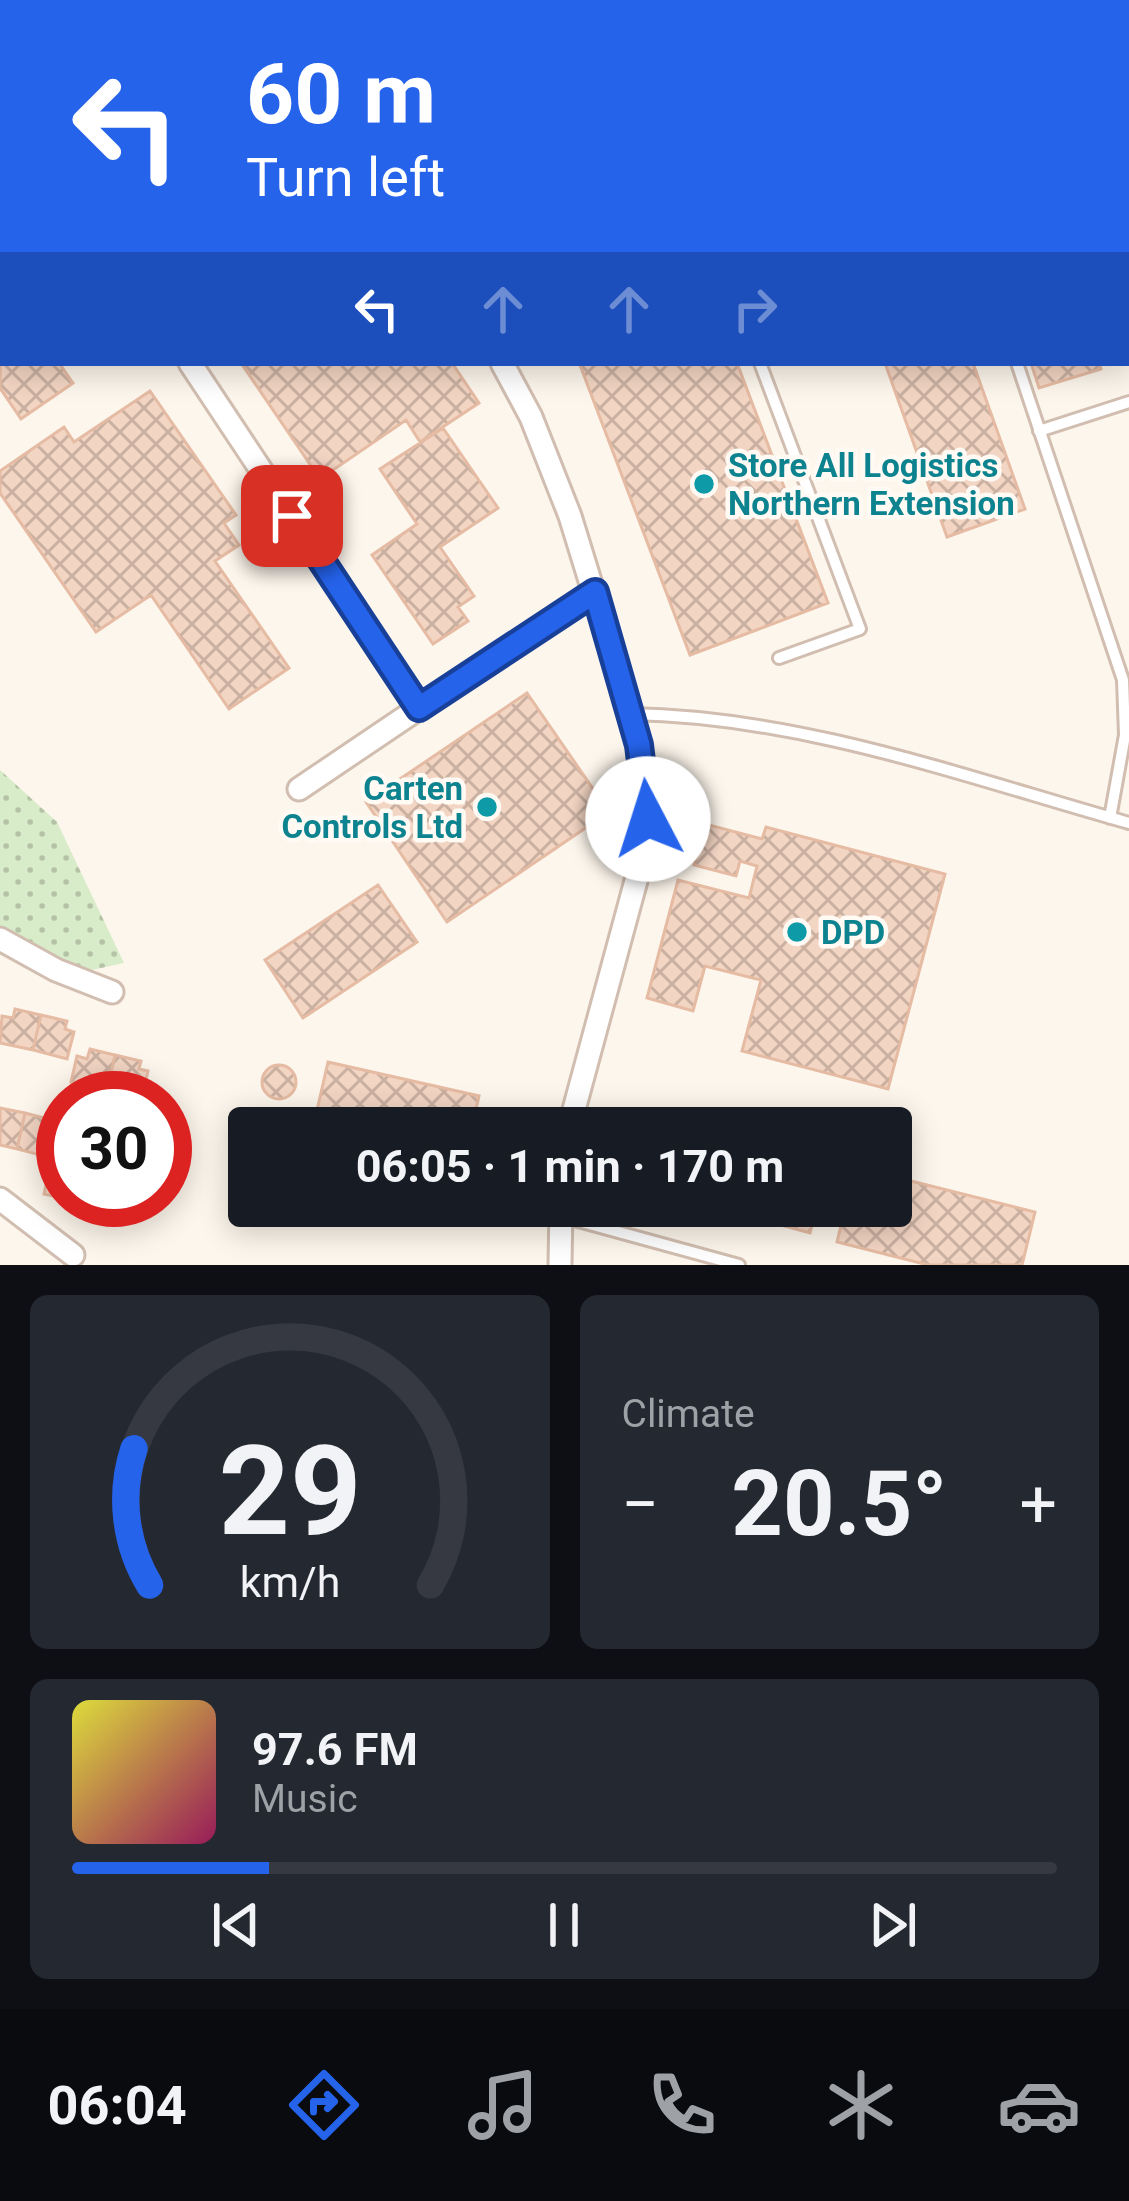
<!DOCTYPE html>
<meta charset="utf-8">
<style>
:root{--surface:#171b24;--page:#242831;--text:#f1f3f6;--muted:#9ea1a6;--line:#363941;--accent:#2563eb}
body{margin:0;font-family:Roboto,sans-serif;background:var(--page);color:var(--text);height:100vh;display:flex;flex-direction:column;font-size:45px;white-space:nowrap}
*{box-sizing:border-box;margin:0}
p{font-size:39px;color:var(--muted)}
.icon{flex:none;width:66px;height:66px;fill:none;stroke:currentColor;stroke-width:2;stroke-linecap:round;stroke-linejoin:round}
.map{position:relative;height:1265px;overflow:hidden}
.side{display:flex;flex-direction:column;gap:30px;padding:30px;background:#0d0f14;flex:1}
.side>*{flex:none}
.guide{position:absolute;left:0px;top:0px;width:1131px;height:366px;box-shadow:0 6px 30px #0003;background:#2563eb;color:#fff;overflow:hidden}
.speed{position:absolute;left:36px;top:1071px;display:flex;gap:24px;font-size:60px;font-weight:700;text-align:center}
.speed>*{display:grid;place-content:center;width:156px;height:156px;border-radius:50%;background:var(--surface);box-shadow:0 6px 30px #0003;line-height:1}
.speed .limit{border:18px solid #d22;background:#fff;color:#111}
.pin{position:absolute;display:grid;place-items:center;width:102px;height:102px;color:#fff;margin:-51px;border-radius:24px;box-shadow:0 6px 18px #0006}
.me{position:absolute;width:132px;margin:-66px;rotate:355deg;stroke-linejoin:round;filter:drop-shadow(0 0 9px #0008)}
.turn{display:flex;align-items:center;gap:42px;height:252px;padding:0 48px;font-size:54px}
.turn .icon{width:156px;height:156px;stroke-width:2.5}
.turn b{display:block;font-size:84px;line-height:102px}
.lanes{display:flex;align-items:center;height:114px;padding:0 48px;background:#0003;justify-content:center;gap:60px;direction:ltr}
.lanes .off{opacity:.35}
.big{font-size:90px;font-weight:700;line-height:1.1}
.side .card{flex:1;display:flex;flex-direction:column;justify-content:center;gap:18px;min-width:0;padding:0 42px;border-radius:18px;background:var(--page)}
.side .dial{align-items:center;gap:0}
.dial svg{height:312px;overflow:visible;fill:none;stroke:var(--line);stroke-width:7;stroke-linecap:round;text-anchor:middle}
.dial text{fill:var(--text);stroke:none}
.song{display:flex;align-items:center;gap:36px}
.cover{width:144px;height:144px;border-radius:18px;background:linear-gradient(135deg,hsl(60 70% 55%),hsl(330 70% 35%))}
.played{height:12px;border-radius:6px;background:linear-gradient(90deg,var(--accent) 20%,var(--line) 20%)}
.keys{display:flex;justify-content:space-around;direction:ltr}
.heat{display:flex;justify-content:space-between;align-items:center;font-size:66px;direction:ltr}
.side .tiles{flex:1;display:grid;gap:30px;grid-template-columns:1fr 1fr}
.card:last-child{grid-column:span 2}
.trip{position:absolute;left:228px;top:1107px;width:684px;height:120px;border-radius:12px;background:var(--surface);box-shadow:0 6px 30px #0003;font-weight:700;line-height:120px;text-align:center}
.menu{display:flex;height:192px;justify-content:space-around;align-items:center;background:#090b0e;color:var(--muted)}
.menu .icon{width:84px;height:84px}
.menu .on{color:var(--accent)}
.menu b{font-size:54px;color:var(--text)}
.map>svg:first-child{display:block}
</style>
<div class="map">
<svg width="1129" height="1265" viewBox="0 0 1129 1265">
<defs>
<pattern id="grass-dots" width="8" height="8" patternUnits="userSpaceOnUse" patternTransform="scale(3)"><rect width="8" height="8" fill="#d8ecc9"/><path d="M2 2h.1M6 6h.1" fill="none" stroke="#b4c2a5" stroke-width="1.8" stroke-linecap="round"/></pattern>
<pattern id="building-cross-hatch" width="8" height="8" patternUnits="userSpaceOnUse" patternTransform="scale(3)"><rect width="8" height="8" fill="#f3d5c3"/><path d="M0 0l8 8M0 8l8-8" fill="none" stroke="#cab0a1"/></pattern>
</defs>
<rect width="100%" height="100%" fill="#fdf6ec"/>
<path fill="url(#grass-dots)" d="M0,770L57,822L124,963L78,973L0,928Z"/>
<path fill="url(#building-cross-hatch)" stroke="#e6bba3" stroke-width="3" d="M3,223V363H59L73,383L21,419L0,388Z
M241,363H452L479,403L420,442L406,420L320,479Z
M584,363H737L828,603L690,655L580,365Z
M885,363H973L1025,509L947,537Z
M1031,363H1099L1101,369L1039,388Z
M150,391L236,515L224,523L239,545L215,561L289,668L229,709L151,595L96,632L0,493V471L64,427L74,442Z
M443,428L498,508L440,547L474,596L458,607L468,621L433,644L372,555L417,524L380,469Z
M527,693L609,812L447,922L366,802Z
M686,819L762,839L766,827L945,874L888,1089L742,1051L761,980L705,966L693,1011L647,998L678,880L749,898L757,866L740,861L736,876L694,865L698,850L679,845Z
M378,885L417,942L303,1018L265,960Z
M15,1009L41,1015L33,1050L0,1043L2,1016L13,1018Z
M41,1015L67,1021L65,1029L74,1032L67,1059L33,1050Z
M90,1049L115,1055L107,1090L71,1082L77,1056L87,1059Z
M115,1055L141,1061L139,1069L148,1071L142,1098L107,1090Z
M328,1062L479,1096L472,1128H313Z
M262 1082a17 17 0 1 1 34 0a17 17 0 1 1-34 0Z
M0,1108L25,1113L17,1149L0,1145Z
M657,1110L723,1128H652Z
M25,1113L52,1120L50,1128L59,1130L52,1158L17,1149Z
M63,1161V1198L44,1194L50,1168L61,1170Z
M891,1176L1035,1212L1022,1265H928L837,1242L846,1206H891Z
M81,1200H117L115,1211Z
M710,1206H817L810,1233Z"/>
<g fill="none" stroke-linecap="round" stroke-linejoin="round">
<g stroke="#d1beb0" stroke-width="16">
<path id="service" d="M411,3L415,0
M1114,3L1115,0
M1128,134L1129,133
M760,363L860,629L779,658
M1017,363L1123,680L1125,735L1110,818
M1039,431L1129,402
M631,714C803,717 965,777 1129,823
M560,1216L739,1265"/>
</g>
<g stroke="#d1beb0" stroke-width="27">
<path id="minor" d="M0,76L3,79
M190,363L419,708L595,592
M502,363L531,417L570,516L631,714L648,794L640,866L569,1128
M299,789L419,708
M0,939L56,970L112,992
M0,1199L73,1255
M560,1265L561,1206"/>
</g>
<use href="#service" stroke="#fff" stroke-width="10"/>
<use href="#minor" stroke="#fff" stroke-width="21"/>
</g>
<g fill="none" stroke-linecap="round" stroke-linejoin="round">
<g stroke="#184099" stroke-width="30">
<path id="route" d="M292,516L419,708L595,592L639,745L648,819"/>
</g>
<use href="#route" stroke="#2563eb" stroke-width="21"/>
</g>
<g fill="#0f9aa8" stroke="#fffaf3" stroke-width="4.5">
<circle cx="704" cy="484" r="12"/>
<circle cx="487" cy="807" r="12"/>
<circle cx="797" cy="932" r="12"/>
</g>
<g text-anchor="middle" stroke-width="9" stroke-linejoin="round" paint-order="stroke">
<g font-size="33" font-weight="bold" fill="#0d838f" stroke="#fffaf3" text-anchor="start">
<text x="728" y="477">Store All Logistics<tspan x="728" dy="38">Northern Extension</tspan></text>
<text x="463" y="800" text-anchor="end">Carten<tspan x="463" dy="38">Controls Ltd</tspan></text>
<text x="821" y="944">DPD</text>
</g>
</g>
</svg>
<div class="speed"><div class="limit">30</div></div>
<div class="pin" style="left:292px;top:516px;background:#d93025"><svg class="icon" aria-label="arrive" viewBox="0 0 24 24"><path d="M6 21V4h12l-3 4 3 4H6"/></svg></div>
<svg class="me" style="left:648px;top:819px" viewBox="-20 -20 40 40"><circle r="19" fill="#fff"/><path d="M0-13L10 11 0 6-10 11z" fill="#2563eb"/></svg>
<div class="trip">06:05 · 1 min · 170 m</div>
<div class="guide">
<div class="turn"><svg class="icon" aria-label="left" viewBox="0 0 24 24"><path d="M17 20v-9H6M10 6l-5 5 5 5"/></svg><div><b>60 m</b>Turn left</div></div>
<div class="lanes"><svg class="icon" aria-label="left" viewBox="0 0 24 24"><path d="M17 20v-9H6M10 6l-5 5 5 5"/></svg><svg class="icon off" aria-label="ahead" viewBox="0 0 24 24"><path d="M12 20V5M6 11l6-6 6 6"/></svg><svg class="icon off" aria-label="ahead" viewBox="0 0 24 24"><path d="M12 20V5M6 11l6-6 6 6"/></svg><svg class="icon off" aria-label="right" viewBox="0 0 24 24"><path d="M7 20v-9h11M14 6l5 5-5 5"/></svg></div>
</div>
</div>
<section class="side">
<div class="tiles">
<div class="card dial"><svg viewBox="0 0 100 80">
<path d="M14 69A42 42 0 1 1 86 69"/>
<path d="M14 69A42 42 0 0 1 10 34" stroke="#2563eb"/>
<text x="50" y="56" font-size="32" font-weight="700">29</text>
<text x="50" y="72" font-size="11">km/h</text>
</svg></div>
<div class="card"><p>Climate</p>
<div class="heat"><a>−</a><b class="big">20.5°</b><a>+</a></div>
</div>
<div class="card">
<div class="song"><i class="cover"></i><div><b>97.6 FM</b><p>Music</p></div></div>
<div class="played"></div>
<div class="keys"><svg class="icon" aria-label="previous" viewBox="0 0 24 24"><path d="M18 5L8 12l10 7zM5 5v14"/></svg><svg class="icon" aria-label="pause" viewBox="0 0 24 24"><path d="M8 5v14M16 5v14"/></svg><svg class="icon" aria-label="next" viewBox="0 0 24 24"><path d="M6 5l10 7-10 7zM19 5v14"/></svg></div>
</div>
</div>
</section>
<nav class="menu">
<b>06:04</b>
<svg class="icon on" aria-label="directions" viewBox="0 0 24 24"><path d="M12 3l9 9-9 9-9-9zM9 14v-3h6M13 9l2 2-2 2"/></svg>
<svg class="icon" aria-label="music" viewBox="0 0 24 24"><path d="M9 18V5l10-2v13"/><circle cx="6" cy="18" r="3"/><circle cx="16" cy="16" r="3"/></svg>
<svg class="icon" aria-label="phone" viewBox="0 0 24 24"><path d="M5 4h4l2 5-3 2q2 4 5 5l2-3 5 2v4C11 20 4 13 5 4z"/></svg>
<svg class="icon" aria-label="climate" viewBox="0 0 24 24"><path d="M12 3v18M4 7l16 10M4 17L20 7"/></svg>
<svg class="icon" aria-label="car" viewBox="0 0 24 24"><path d="M5 17H2v-5l4-1 3-4h7l3 4 3 1v5h-3M9 17h6M6 11h13"/><circle cx="7" cy="17" r="2"/><circle cx="17" cy="17" r="2"/></svg>
</nav>
